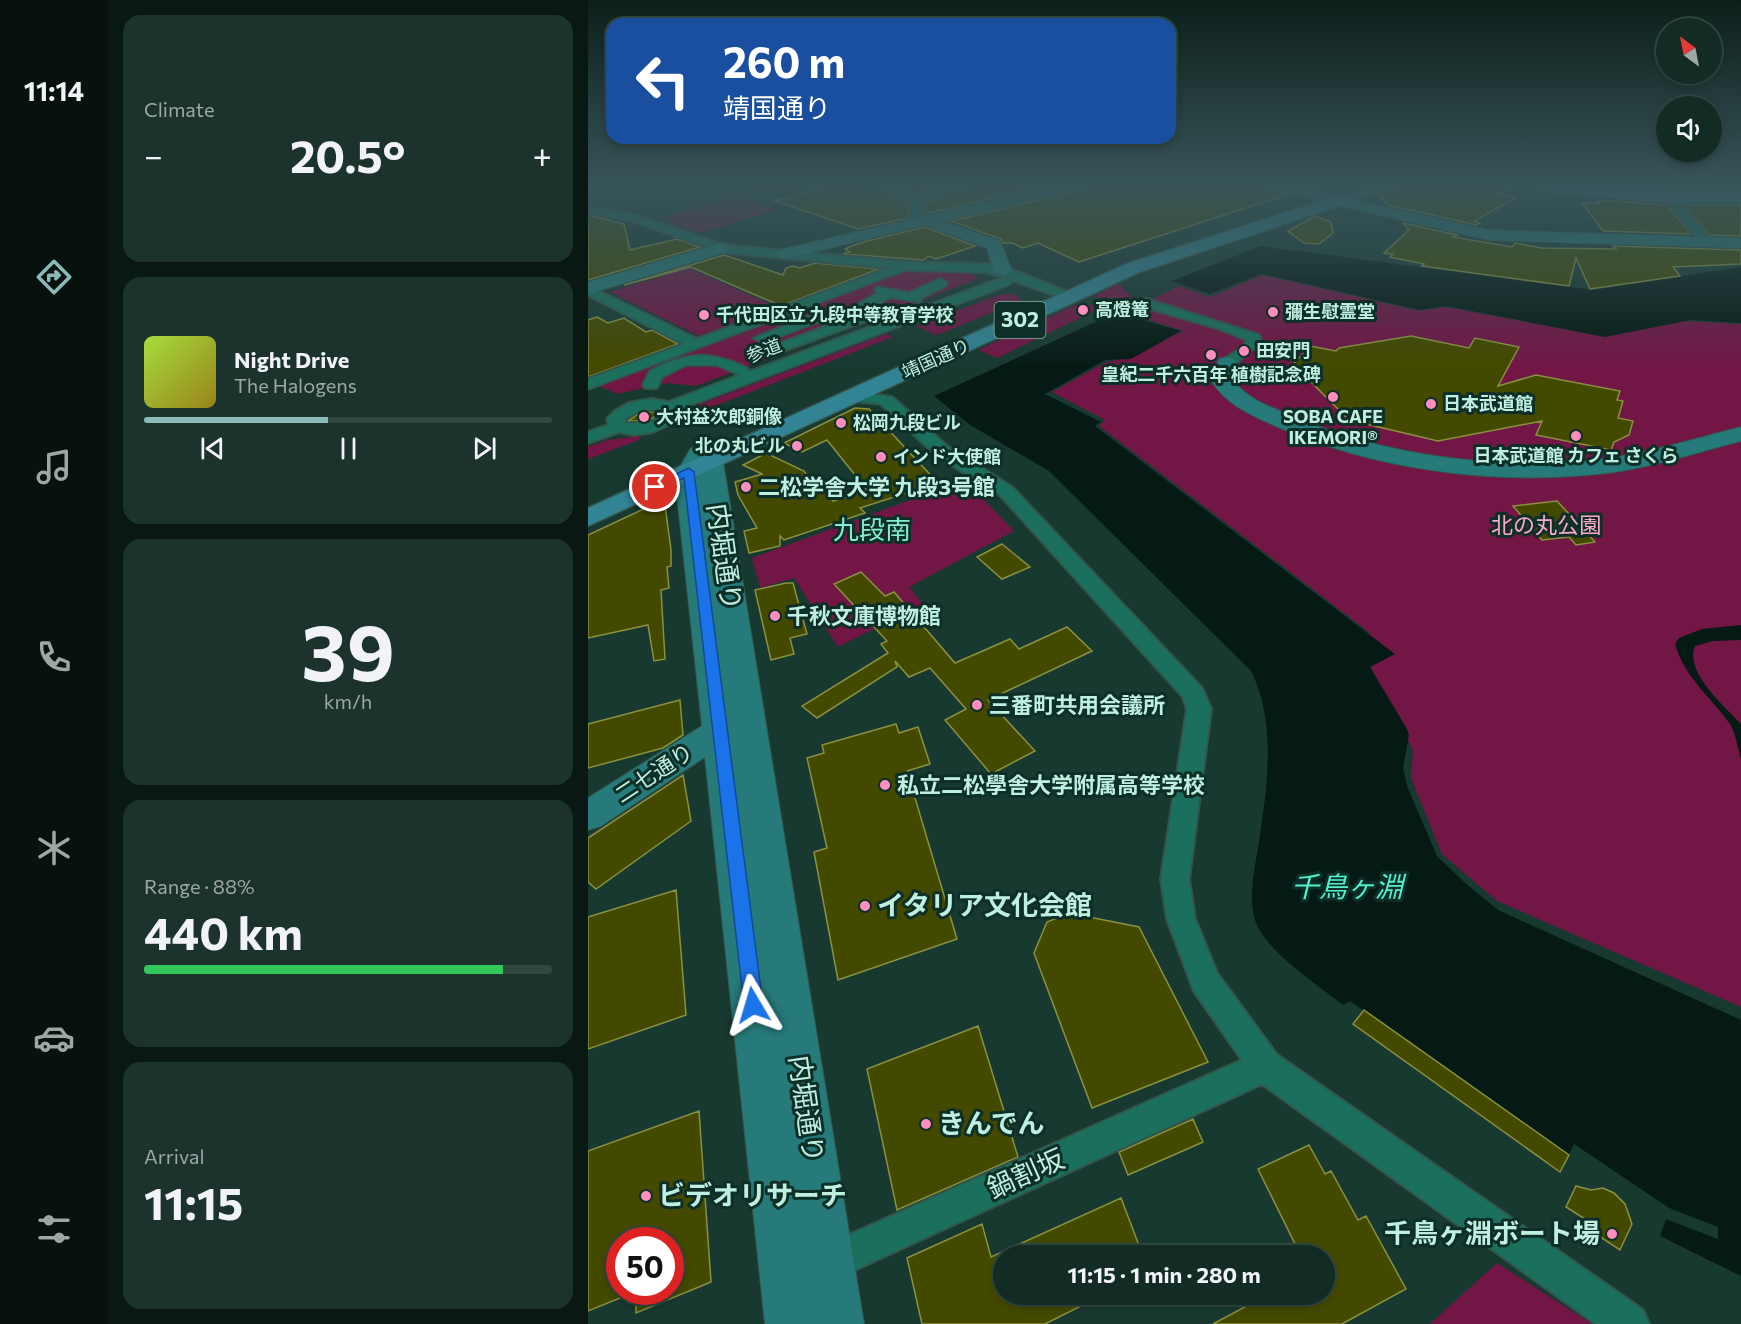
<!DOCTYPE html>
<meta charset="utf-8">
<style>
:root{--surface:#122b24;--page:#1b332c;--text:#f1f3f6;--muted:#9ca7a6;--line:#314741;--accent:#8bbbb9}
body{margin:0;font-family:Commissioner,"Noto Sans JP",sans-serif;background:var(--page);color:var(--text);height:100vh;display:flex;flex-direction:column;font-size:22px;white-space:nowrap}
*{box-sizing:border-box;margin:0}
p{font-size:20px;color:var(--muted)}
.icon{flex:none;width:33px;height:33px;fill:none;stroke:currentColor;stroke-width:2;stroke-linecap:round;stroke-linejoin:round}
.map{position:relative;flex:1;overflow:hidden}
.details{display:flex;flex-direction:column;gap:15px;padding:15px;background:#0a1814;width:480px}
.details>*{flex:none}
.top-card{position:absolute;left:18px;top:18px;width:570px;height:126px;border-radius:18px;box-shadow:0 3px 9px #0003,0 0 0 2px var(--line);background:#1a4fa0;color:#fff;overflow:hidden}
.needle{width:39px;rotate:328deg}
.fabs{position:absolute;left:1068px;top:18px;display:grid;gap:12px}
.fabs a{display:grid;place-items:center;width:66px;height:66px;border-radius:50%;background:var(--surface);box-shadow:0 3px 9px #0003,0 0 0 2px var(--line);font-size:30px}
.speed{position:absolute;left:18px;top:1227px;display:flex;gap:12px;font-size:30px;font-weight:700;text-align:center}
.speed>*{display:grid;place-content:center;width:78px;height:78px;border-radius:50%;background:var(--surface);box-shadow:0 3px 9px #0003,0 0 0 2px var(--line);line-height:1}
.speed .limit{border:9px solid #d22;background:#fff;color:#111}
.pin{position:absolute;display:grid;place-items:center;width:51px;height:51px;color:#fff;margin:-26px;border:3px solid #fff;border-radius:50%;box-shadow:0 2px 6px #0007}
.me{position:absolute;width:66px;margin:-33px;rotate:353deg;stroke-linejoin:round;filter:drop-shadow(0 0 4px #0008)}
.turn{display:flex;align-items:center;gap:21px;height:126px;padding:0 18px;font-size:27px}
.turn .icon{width:78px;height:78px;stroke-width:2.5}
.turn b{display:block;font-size:42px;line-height:51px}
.big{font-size:45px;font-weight:700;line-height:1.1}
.details .widget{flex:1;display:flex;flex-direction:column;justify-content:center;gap:9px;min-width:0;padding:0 21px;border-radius:18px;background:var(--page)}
.details .dial{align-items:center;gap:0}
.dial b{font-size:78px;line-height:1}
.song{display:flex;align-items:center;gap:18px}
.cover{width:72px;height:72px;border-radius:9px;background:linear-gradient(135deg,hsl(80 70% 55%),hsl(50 70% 35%))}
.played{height:6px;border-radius:3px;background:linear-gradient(90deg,var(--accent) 45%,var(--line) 45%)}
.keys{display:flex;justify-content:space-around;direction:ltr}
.heat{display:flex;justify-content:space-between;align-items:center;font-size:33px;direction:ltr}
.charge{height:9px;border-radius:4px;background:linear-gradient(90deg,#34c759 88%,var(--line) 0)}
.trip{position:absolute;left:405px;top:1245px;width:342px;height:60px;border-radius:30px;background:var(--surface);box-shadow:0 3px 9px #0003,0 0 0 2px var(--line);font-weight:700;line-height:60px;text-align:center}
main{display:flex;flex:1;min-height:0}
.dock{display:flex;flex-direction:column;width:108px;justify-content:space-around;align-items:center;background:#07110e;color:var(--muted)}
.dock .icon{width:42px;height:42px}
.dock .on{color:var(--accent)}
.dock b{font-size:27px;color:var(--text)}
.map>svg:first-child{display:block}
</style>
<main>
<nav class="dock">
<b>11:14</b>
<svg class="icon on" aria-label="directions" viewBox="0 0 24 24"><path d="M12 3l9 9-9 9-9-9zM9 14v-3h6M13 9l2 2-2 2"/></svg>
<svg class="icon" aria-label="music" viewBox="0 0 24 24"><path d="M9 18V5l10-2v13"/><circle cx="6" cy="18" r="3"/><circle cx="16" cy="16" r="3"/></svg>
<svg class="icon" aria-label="phone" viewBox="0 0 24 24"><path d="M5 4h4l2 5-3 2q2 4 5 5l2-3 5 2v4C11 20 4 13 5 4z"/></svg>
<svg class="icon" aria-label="climate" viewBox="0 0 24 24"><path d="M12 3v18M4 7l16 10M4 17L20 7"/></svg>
<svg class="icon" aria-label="car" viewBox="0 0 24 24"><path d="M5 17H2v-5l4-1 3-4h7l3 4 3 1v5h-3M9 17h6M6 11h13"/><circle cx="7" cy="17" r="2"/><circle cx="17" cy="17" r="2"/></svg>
<svg class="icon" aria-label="filters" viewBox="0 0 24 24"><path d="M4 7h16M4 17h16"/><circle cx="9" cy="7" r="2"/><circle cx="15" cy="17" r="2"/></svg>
</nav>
<section class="details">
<div class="widget"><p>Climate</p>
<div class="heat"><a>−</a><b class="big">20.5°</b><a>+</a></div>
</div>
<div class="widget">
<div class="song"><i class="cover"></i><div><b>Night Drive</b><p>The Halogens</p></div></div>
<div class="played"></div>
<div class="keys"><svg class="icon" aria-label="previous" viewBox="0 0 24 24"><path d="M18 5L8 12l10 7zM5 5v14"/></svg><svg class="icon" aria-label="pause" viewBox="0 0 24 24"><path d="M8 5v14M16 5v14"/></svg><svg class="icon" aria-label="next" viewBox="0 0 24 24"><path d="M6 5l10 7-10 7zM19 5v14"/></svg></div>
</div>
<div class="widget dial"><b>39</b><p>km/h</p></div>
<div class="widget"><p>Range · 88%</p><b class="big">440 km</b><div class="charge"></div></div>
<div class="widget"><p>Arrival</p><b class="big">11:15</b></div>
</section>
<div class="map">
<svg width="1153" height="1324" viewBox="0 0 1153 1324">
<rect width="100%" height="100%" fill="#183930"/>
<path fill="#711645" d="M157,183H229L190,194Z
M149,196L188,210L111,233L73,218Z
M101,268L189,307L111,336L22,292Z
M323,271L382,273L390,279L108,386L79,383L29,394L12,386L13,383L309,273Z
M674,275L831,311L858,307L1018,337L1061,326L1097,321L1153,324V1007L909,901L854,854L823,778L825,750L783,668L782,633L511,426L517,420L464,392L518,362C541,360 556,340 578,334C584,332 589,335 596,331L538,313L590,286L623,297Z
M531,284L546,299L504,297L527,285Z
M424,294L432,298L431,301L352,334L347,335L328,326L411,295Z
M489,304L519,305L409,358L390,350Z
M298,334L305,337L119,409L114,415H100L107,406Z
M51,436V440L0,459V447L20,440Z
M377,480L426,531L321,587L335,604L250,647L206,578L172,588L164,558Z
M909,1263L1004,1324H842Z"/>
<path fill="#061a15" d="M673,246L1005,290L1153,267V323L1103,320L1017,337L858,306L832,310L674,274L622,294L584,281Z
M529,312L593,331L543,359L517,360L457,394L513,422L507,426L807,654L782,667L819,729L821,735L815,768L819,786L849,856L875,881L910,910L1153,1020V1276L1072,1236L1081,1208L986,1145L981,1155L762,1001L755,1005C730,985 677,951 667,920C660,895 667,867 671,842C679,788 689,722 663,671L461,471L382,425L346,396Z
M1153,625V640L1125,641L1107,646C1096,672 1137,707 1153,724V760C1150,749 1148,734 1142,724C1124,698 1096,677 1087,644L1091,638L1114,629Z"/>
<path fill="#183930" d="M986,1144L1081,1208L1130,1227V1239L1078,1219L1071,1239L1069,1236L1077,1210L987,1149L983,1157H980Z"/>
<path fill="#444900" stroke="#8a913f" stroke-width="1.5" d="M248,183H272L322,203L320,218L270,229L187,201Z
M290,183H377L327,193Z
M404,183H468L336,214L337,203Z
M504,183H675L679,188L701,194L491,262L450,243L435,248L424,243H415L413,239L363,221L501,188Z
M816,183H919L924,187L911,194L928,198L886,221L892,223L888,225L800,205L791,195L812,188Z
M1010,200L1079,205L1103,234L1015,231L994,203H1012Z
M1096,205H1153V236L1121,235Z
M0,215L36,224L42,250L89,239L112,247L0,280Z
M727,216L743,222L745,233L731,244L716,243L700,231Z
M815,223L869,235L865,237L924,247L927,243L954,248L1028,249L1025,246L1153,250V264L1085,267L1092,276L1002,289L988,258L981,286L834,266L836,264L802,257L805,254L796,253L821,230Z
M337,227L387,246L348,259L340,256L336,260L255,254L262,252L257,249L261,247L279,241Z
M136,255L195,275L198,268L205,266L212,268L227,263L291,269L193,306L103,267L36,285Z
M9,317L20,323L36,318L58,332L64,330L90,344L0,377V320Z
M823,336L881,348L887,338L931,347L910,386L948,375L1032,391L1029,400L1035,401L1030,418L1045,421L1041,435L1026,442L1023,450L948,435L954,421L850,441L761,420L720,379L696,374L722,346L748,351L751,348Z
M267,408L281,409L350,483L272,508L277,513L196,540L192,536V546L161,553L156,531L169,528L150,495L147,482L174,474L155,465L178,453L216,471L230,490L236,488L245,501L279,490L239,440L214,452L196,443Z
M55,411L72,413L60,421H40Z
M969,501L1007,542L988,545L981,537L954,540L925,506Z
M77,505L83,550V566L79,567L81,588L73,590L77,659L66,661L60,625L0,638V535L62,506Z
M414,544L442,567L414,579L389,557Z
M273,572L297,596L306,592L367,663L422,639L431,649L479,627L504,651L400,700L447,751L403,774L357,720L378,709L342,668L321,677L307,661L309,667L229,718L214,706L300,653L293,644L299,641L246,584Z
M198,583H205L219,634L202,638L206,654L183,660L167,590Z
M92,700L95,735L75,748L0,768V724Z
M308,724L311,733L330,727L342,764L319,771L369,939L250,980L226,852L239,848L219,758L236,753L234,745Z
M95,775L103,821L8,889L0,882V838Z
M88,890L98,1015L0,1049V917Z
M481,913L551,927L620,1062L504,1108L446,953L459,922Z
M776,1010L981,1155L972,1172L765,1024Z
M390,1026L430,1157L309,1210L279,1069Z
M111,1111L123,1282L48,1313V1292H82V1240H32V1298L0,1311V1151Z
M605,1119L615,1142L540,1175L531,1152Z
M721,1145L737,1174L743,1171L770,1220L778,1216L818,1289L754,1324H625L681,1294H736V1256H713L670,1169Z
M988,1186L1003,1190L1015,1188L1026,1193L1037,1204L1044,1224L1032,1250L997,1227L1000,1221L978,1207Z
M533,1198L555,1256H416V1294H517L457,1324H334L319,1258L394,1224L403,1257Z"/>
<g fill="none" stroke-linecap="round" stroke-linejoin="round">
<g stroke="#32564c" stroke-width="4">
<path id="street" d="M8,183H22L0,193V186Z
M274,183C294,182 316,197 333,195C357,192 378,181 402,183L335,201L334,217L345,221L339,224L322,220L324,201Z
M921,183H946L986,191L981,194L926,186Z
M1065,183H1075L1122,239V245H1114Z
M0,207L48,215L135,245L318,262L400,264L420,268L490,296L488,299H478L400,272L317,270L0,389V379L96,344L0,295V286L109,339L301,268L133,252L42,220L0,213Z
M417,277L422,278V284L92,409L88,421L65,432L45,435L31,432L0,443V432L21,425L19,419L27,411L41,403L63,399L81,402L152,375L129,365H98L74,377L69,388H57L55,385L62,371C101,352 119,350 159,368L161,372ZM55,409L75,411L74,415L61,423H37L38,418Z
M352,279L359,283L357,286L333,298L332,302L303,297L274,312H264L262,309L290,293L287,290L289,287L321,293Z
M558,299L671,335L674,343L668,349H658L656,346L659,340L629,328L553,306V300Z
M280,311L287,315L285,318L192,352L166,338L230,313L243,320L236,324L229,322L185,339L193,343Z
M649,351L656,355C651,363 642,369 633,366L630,363Z
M264,392L304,397L360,447L424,487L614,688L623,709L601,879L607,919L629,973L689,1055L1055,1310L1061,1324H1008L674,1084L251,1277L238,1283L225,1277L219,1264L225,1251L654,1060L606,991L579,919L573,879L599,709L595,697L412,495L348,455L293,404L258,400L256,397Z"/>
</g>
<g stroke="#32564c" stroke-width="2">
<path id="secondary" d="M477,183H502L500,186L355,221L412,241L424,271L415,276L406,271L399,248L337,225L196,259L187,254L196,249Z
M750,196L900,230L1153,238V248L900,240L745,204L742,201Z
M133,243L139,244L142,248L139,252L0,294V282Z
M638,357L645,359L649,363L643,377C657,400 688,409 712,419C805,459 933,473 1034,456C1074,449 1113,437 1153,427V441C1106,453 1059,469 1011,474C905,485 788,470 690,427C663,415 636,404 621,377L631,359Z
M112,446L121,448L135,462L276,1324H177L117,757L13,826L0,830V798L114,726L88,486L89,472L103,448Z"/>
</g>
<g stroke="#32564c" stroke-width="3">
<path id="primary" d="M677,183H701L750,196L791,183H814L811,186L552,272L0,526V508L538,264L733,201L680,186Z"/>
</g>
<use href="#street" fill="#1a705d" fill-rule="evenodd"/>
<use href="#secondary" fill="#267a79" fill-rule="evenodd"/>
<use href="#primary" fill="#328394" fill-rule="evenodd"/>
<g stroke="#32564c" stroke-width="19" stroke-linecap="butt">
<path id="highway-bridge" d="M959,183L1072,194H1153"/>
</g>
<use href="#highway-bridge" stroke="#4290b9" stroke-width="17"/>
</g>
<linearGradient id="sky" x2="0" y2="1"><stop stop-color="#0d1f1a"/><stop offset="0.5" stop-color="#375459"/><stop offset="1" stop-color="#375459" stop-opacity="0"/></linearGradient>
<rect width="1153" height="368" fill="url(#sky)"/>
<path fill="#1a73e8" stroke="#114b97" stroke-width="1.5" d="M101,468L106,472L175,1005L172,1011L165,1014L159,1011L156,1005L96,478L71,490L61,487Z"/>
<g fill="#fd8ebe" stroke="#0d2f27" stroke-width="2">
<circle cx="495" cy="310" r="6"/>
<circle cx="685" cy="312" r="6"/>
<circle cx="116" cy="315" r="6"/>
<circle cx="656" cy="351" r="6"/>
<circle cx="623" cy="355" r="6"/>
<circle cx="745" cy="397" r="6"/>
<circle cx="843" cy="404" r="6"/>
<circle cx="56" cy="417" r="6"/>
<circle cx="253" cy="423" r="6"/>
<circle cx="988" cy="436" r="6"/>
<circle cx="209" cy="446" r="6"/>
<circle cx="293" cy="457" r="6"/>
<circle cx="158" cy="487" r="6"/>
<circle cx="187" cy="616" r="6"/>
<circle cx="389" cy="705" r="6"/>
<circle cx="297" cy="785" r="6"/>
<circle cx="277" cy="906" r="6"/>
<circle cx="338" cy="1124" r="6"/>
<circle cx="58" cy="1196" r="6"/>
<circle cx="1024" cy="1234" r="6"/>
</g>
<g text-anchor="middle" stroke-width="6" stroke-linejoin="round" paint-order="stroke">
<g font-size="18" font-weight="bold" fill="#bfefe0" stroke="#0d2f27" text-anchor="start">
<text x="507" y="316">高燈篭</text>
<text x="697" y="318">彌生慰霊堂</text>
<text x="128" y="321">千代田区立 九段中等教育学校</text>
<text x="668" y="357">田安門</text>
<text x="623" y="381" text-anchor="middle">皇紀二千六百年 植樹記念碑</text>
<text x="855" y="410">日本武道館</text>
<text x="68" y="423">大村益次郎銅像</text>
<text x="745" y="423" text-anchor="middle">SOBA CAFE<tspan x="745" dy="21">IKEMORI®</tspan></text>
<text x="265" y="429">松岡九段ビル</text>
<text x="197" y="452" text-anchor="end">北の丸ビル</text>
<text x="988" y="462" text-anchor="middle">日本武道館 カフェ さくら</text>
<text x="305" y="463">インド大使館</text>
</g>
<g font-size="18" fill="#bfefe0" stroke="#0d2f27">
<text transform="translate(176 351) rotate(-21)" y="6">参道</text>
<text transform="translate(348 359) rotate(-24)" y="6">靖国通り</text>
</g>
<rect fill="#0d2f27" stroke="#8ab5a8" stroke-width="1.5" x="406.5" y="302" width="51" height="36" rx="4.5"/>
<g font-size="21" font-weight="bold" fill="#bfefe0">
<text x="432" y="327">302</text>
</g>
<g font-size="22" font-weight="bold" fill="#bfefe0" stroke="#0d2f27" text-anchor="start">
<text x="170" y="495">二松学舎大学 九段3号館</text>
<text x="199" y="624">千秋文庫博物館</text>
<text x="401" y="713">三番町共用会議所</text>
<text x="309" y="793">私立二松學舎大学附属高等学校</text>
</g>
<g font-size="22" fill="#fca8ca" stroke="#0d2f27">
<text x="958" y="533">北の丸公園</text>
</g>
<g font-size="22" fill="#bfefe0" stroke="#0d2f27">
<text transform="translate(66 773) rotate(-33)" y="8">二七通り</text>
</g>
<g font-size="26" fill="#84eccf" stroke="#0d2f27">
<text x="284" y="539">九段南</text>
</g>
<g font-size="27" fill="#bfefe0" stroke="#0d2f27">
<text transform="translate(136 557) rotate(82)" y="9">内堀通り</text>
<text transform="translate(218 1109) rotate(82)" y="9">内堀通り</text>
<text transform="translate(438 1174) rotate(-24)" y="9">鍋割坂</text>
</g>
<g font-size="27" font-weight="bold" fill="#bfefe0" stroke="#0d2f27" text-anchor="start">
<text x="289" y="915">イタリア文化会館</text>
<text x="350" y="1133">きんでん</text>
<text x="70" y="1205">ビデオリサーチ</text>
<text x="1012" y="1243" text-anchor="end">千鳥ヶ淵ボート場</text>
</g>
<g font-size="28" font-style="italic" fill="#54f1cc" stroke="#0d2f27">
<text x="759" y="897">千鳥ヶ淵</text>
</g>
</g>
</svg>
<div class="fabs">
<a><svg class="needle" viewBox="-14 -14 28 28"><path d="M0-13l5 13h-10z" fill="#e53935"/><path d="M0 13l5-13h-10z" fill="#9ca7a6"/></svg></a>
<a><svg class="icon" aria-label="sound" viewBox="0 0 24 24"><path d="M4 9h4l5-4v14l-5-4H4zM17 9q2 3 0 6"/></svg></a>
</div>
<div class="speed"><div class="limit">50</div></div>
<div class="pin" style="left:67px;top:487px;background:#d93025"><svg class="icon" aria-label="arrive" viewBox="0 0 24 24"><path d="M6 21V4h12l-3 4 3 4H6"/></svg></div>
<svg class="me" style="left:165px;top:1005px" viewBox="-20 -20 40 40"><path d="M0-17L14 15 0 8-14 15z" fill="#1a73e8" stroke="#fff" stroke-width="4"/></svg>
<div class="trip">11:15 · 1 min · 280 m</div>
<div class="top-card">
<div class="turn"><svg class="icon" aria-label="left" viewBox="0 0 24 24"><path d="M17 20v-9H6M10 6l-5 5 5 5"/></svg><div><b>260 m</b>靖国通り</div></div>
</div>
</div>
</main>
